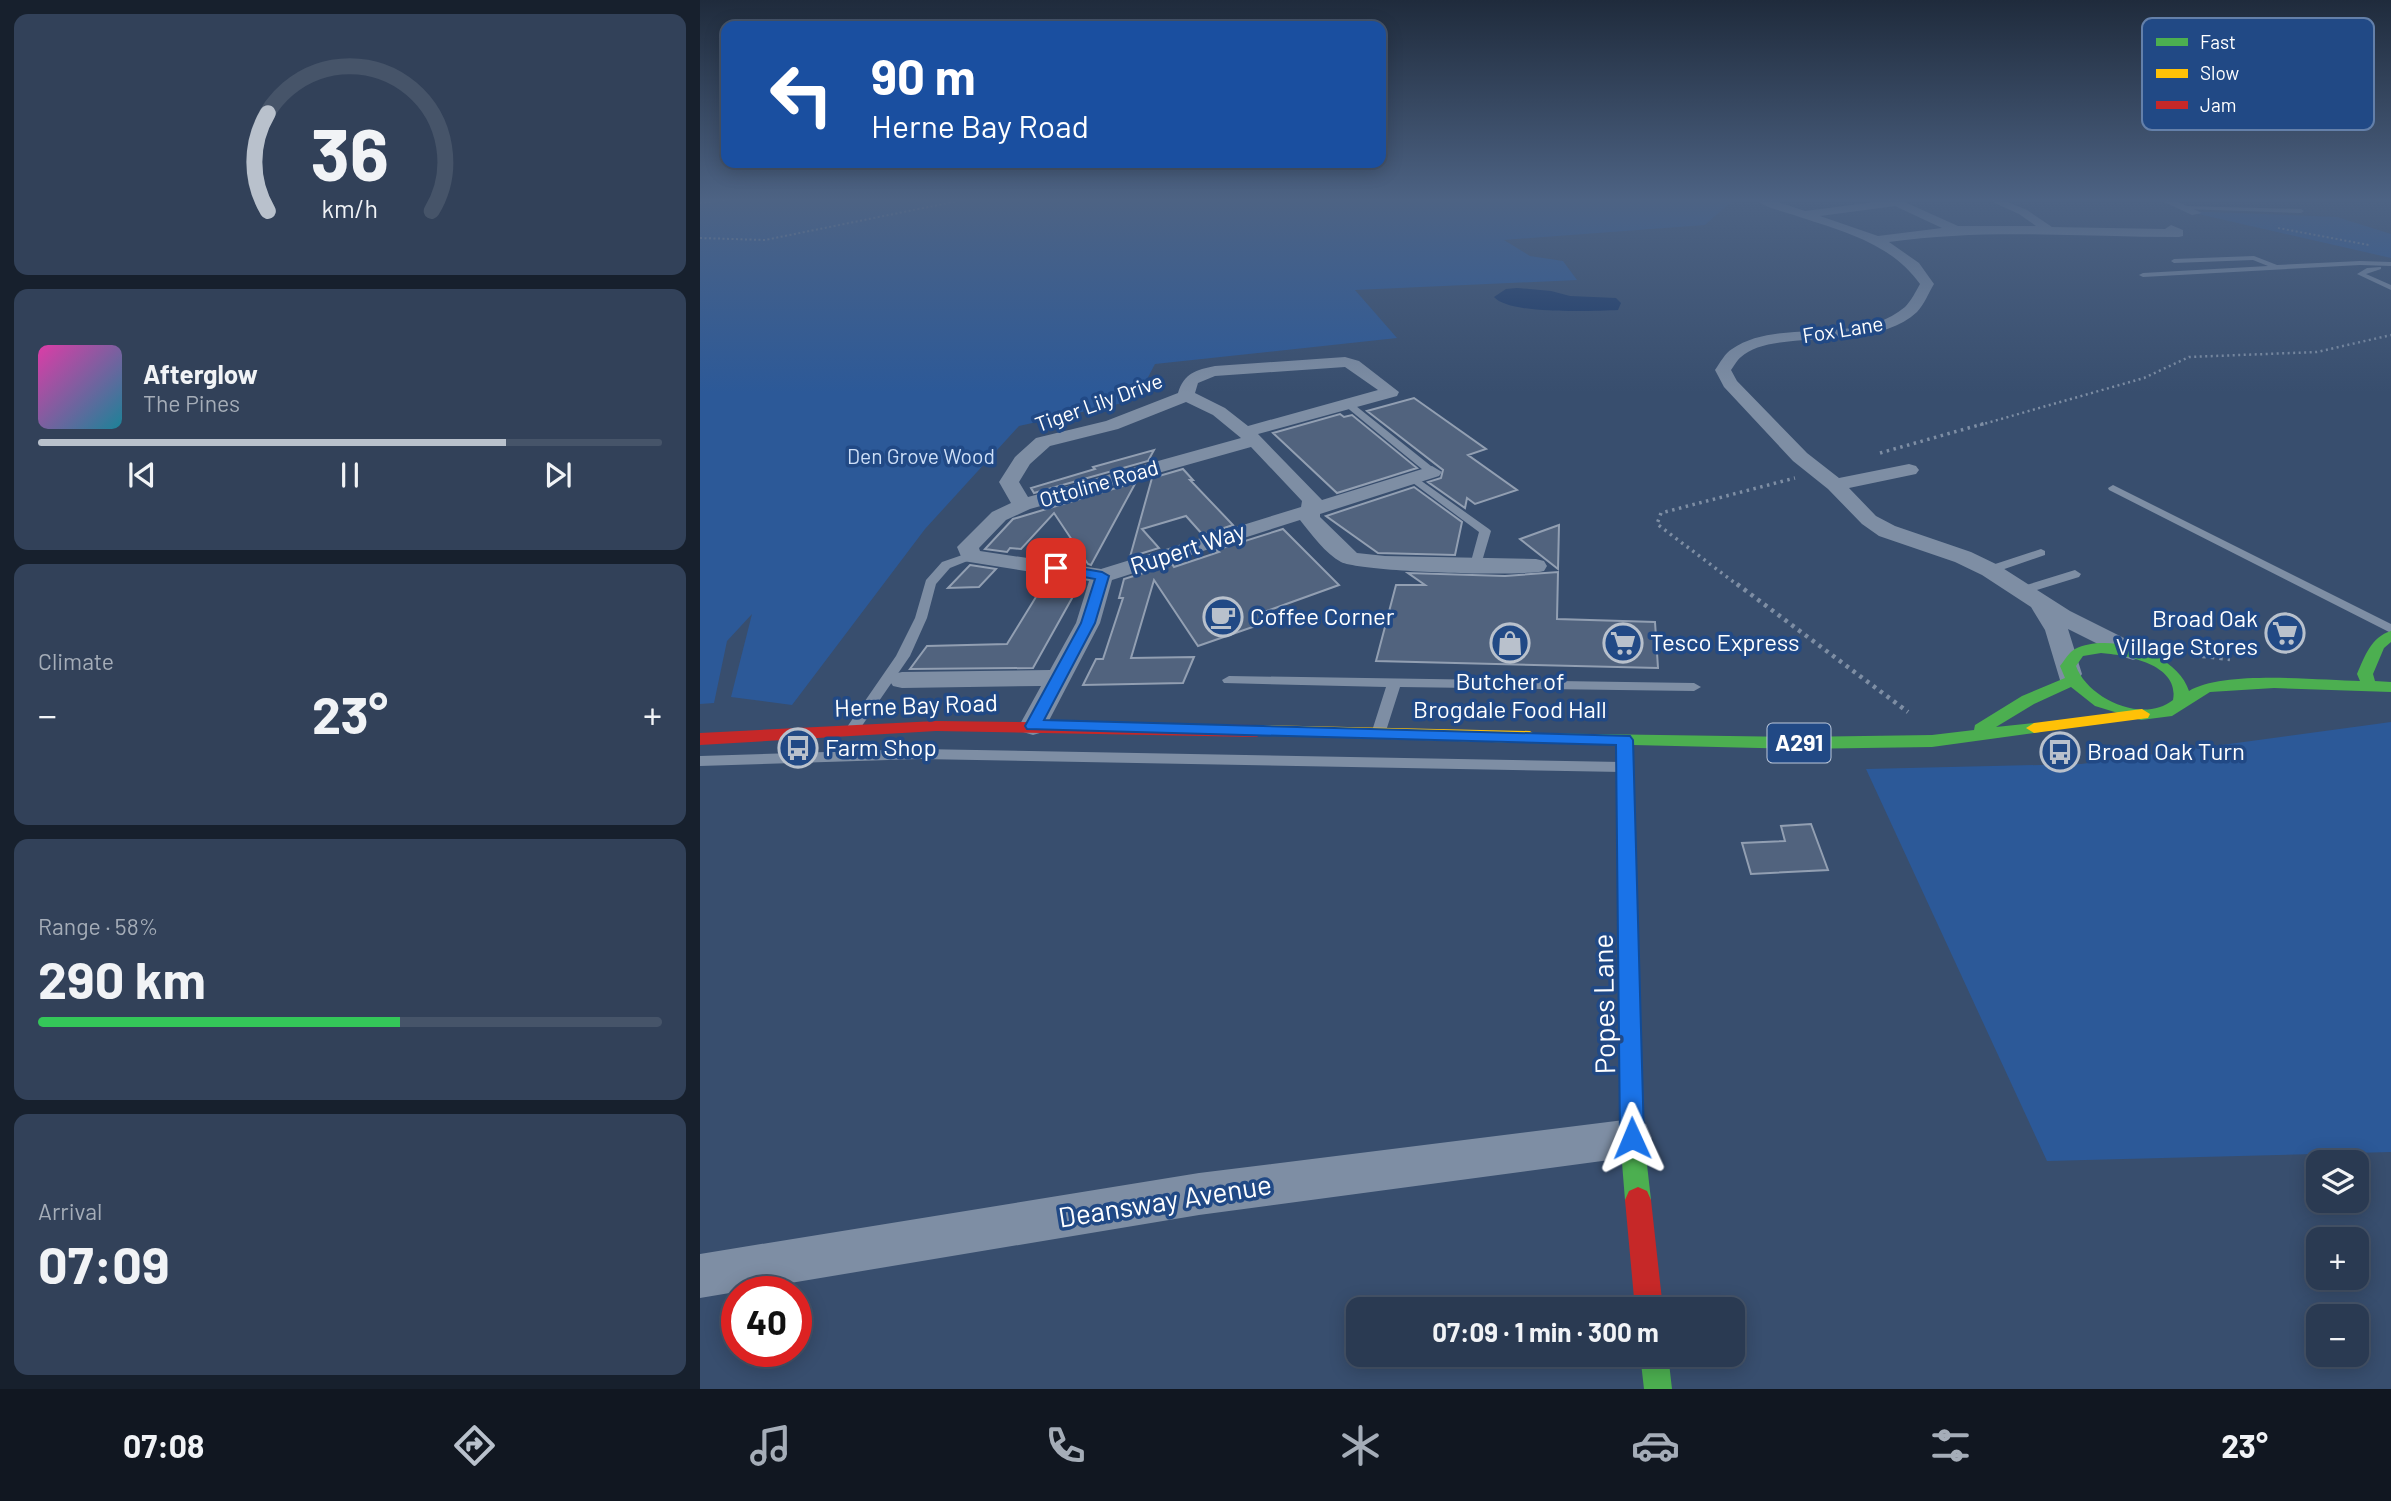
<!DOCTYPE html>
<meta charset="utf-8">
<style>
:root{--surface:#2a3a52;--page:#324159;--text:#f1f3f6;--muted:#a5adb8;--line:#465469;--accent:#b9c1cc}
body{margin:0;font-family:Barlow,sans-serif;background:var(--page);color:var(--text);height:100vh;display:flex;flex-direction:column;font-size:26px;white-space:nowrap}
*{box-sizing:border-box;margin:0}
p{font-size:23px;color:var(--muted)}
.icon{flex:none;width:38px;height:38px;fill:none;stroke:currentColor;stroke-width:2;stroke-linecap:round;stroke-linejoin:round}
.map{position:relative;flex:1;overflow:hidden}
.details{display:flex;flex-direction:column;gap:14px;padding:14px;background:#17202d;width:700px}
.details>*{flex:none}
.top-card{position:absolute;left:21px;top:21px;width:665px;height:147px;border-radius:14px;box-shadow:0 4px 18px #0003,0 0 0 2px var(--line);background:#1a4fa0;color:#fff;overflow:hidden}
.controls{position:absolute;left:1606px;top:1150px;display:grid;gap:14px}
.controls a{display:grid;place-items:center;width:63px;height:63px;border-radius:14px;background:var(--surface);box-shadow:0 4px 18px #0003,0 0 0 2px var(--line);font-size:35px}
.speed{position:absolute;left:21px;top:1276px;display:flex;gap:14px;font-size:35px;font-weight:700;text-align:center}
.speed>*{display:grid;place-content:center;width:91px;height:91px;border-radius:50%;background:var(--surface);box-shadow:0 4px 18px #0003,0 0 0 2px var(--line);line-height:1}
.speed .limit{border:10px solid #d22;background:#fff;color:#111}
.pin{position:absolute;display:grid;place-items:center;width:60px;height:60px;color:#fff;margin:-30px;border-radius:14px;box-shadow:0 4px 10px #0006}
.me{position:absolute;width:77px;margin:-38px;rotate:359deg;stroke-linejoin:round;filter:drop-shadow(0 0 5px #0008)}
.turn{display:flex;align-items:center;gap:24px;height:147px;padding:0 35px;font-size:32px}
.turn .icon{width:91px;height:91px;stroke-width:2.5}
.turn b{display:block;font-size:49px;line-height:60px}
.big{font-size:52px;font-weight:700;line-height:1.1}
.details .card{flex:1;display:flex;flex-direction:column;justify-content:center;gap:10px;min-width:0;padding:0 24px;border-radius:14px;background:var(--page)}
.details .dial{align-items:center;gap:0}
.dial svg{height:182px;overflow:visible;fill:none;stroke:var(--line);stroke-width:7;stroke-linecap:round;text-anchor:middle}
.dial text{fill:var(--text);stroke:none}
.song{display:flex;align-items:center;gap:21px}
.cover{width:84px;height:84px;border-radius:10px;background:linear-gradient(135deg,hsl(320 70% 55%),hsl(190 70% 35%))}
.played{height:7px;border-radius:4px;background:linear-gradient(90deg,var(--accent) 75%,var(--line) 75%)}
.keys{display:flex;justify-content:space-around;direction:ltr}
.heat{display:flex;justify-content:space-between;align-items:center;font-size:38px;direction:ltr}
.charge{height:10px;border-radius:5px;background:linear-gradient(90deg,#34c759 58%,var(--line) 0)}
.trip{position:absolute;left:646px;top:1297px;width:399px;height:70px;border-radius:14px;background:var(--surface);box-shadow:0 4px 18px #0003,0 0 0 2px var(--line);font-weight:700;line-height:70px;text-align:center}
.tab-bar{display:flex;height:112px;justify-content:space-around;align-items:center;background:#111721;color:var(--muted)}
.tab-bar .icon{width:49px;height:49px}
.tab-bar .on{color:var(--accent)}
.tab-bar b{font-size:32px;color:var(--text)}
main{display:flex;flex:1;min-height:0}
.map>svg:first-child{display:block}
</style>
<main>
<section class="details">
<div class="card dial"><svg viewBox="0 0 100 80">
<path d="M14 69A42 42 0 1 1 86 69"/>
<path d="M14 69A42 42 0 0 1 14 26" stroke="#b9c1cc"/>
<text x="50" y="56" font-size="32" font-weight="700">36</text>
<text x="50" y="72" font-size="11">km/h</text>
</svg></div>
<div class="card">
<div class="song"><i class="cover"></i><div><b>Afterglow</b><p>The Pines</p></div></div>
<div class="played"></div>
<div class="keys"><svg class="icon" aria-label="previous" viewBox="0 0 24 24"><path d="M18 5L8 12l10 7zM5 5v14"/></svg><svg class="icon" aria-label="pause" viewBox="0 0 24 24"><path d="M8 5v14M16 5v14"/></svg><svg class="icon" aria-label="next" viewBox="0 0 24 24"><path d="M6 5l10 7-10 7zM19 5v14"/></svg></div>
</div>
<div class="card"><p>Climate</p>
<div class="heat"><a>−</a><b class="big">23°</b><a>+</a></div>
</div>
<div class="card"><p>Range · 58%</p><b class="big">290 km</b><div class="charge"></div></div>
<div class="card"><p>Arrival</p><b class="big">07:09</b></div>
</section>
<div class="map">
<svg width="1691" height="1389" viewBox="0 0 1691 1389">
<rect width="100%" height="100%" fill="#384e6e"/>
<path fill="#2c5998" d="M0,199H1027L1032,201L1005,225L804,240L830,256L863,261L877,280L655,290L697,338L455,364L436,400L319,426L225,529L92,705L31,697L52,614L27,641L14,703L0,704Z
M1485,211L1637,217L1691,234V258Z
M1691,722V1152L1347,1161L1166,769L1381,764Z"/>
<path fill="#193766" d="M817,288L851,291L870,296L916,298L921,303L918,310C894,311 809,315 794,297L806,289Z"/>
<path fill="#51637e" stroke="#929fb2" stroke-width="2" d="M714,398L786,449L768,455L817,490L775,504L767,498L765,508L728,482L741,478L743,470L667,411Z
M640,414L644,417L652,415L717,468L637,493L573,433Z
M454,450L448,461L334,493L331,488L395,469L393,467Z
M483,469L493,480H490L533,525L503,535L486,516L442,529L459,548L430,557L452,478Z
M436,482L391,565L388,564L354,513L321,549L310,548L307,552L285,549L313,519L320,517Z
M714,487L762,522L755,555L678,553L626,516Z
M859,525L858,569L820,539Z
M583,529L639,585L564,612L570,621L498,646L454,580L431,658L494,657L483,683L383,685L396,659H403L423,598H419L424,579L472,564L474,567L519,552L516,550Z
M270,565L296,569L279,587L248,588Z
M858,572L857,619L955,622L958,668L676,661L696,585H725L708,573L805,576Z
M347,579L381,582L333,668L210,669L227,646L307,644Z
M1111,824L1128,870L1051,874L1042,843L1085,841L1081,826Z"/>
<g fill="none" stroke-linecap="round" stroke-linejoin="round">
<path stroke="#7e8ea4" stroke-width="2" stroke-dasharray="2 2.5" stroke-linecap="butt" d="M0,203L31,199
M1578,228L1669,245
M0,238L65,240L268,199"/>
<path stroke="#7e8ea4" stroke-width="2.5" stroke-dasharray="2 3.5" stroke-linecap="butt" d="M1280,425L1444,378L1489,357L1617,352L1691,335"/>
<path stroke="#7e8ea4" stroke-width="3.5" stroke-dasharray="2.5 4.5" stroke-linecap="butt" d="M1180,453L1286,423
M1039,586L957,524L961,513L1095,478"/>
<path stroke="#7e8ea4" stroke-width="4.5" stroke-dasharray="3.5 5" stroke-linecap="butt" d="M1037,584L1208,712
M1494,655L1530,659"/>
<path fill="#7e8ea4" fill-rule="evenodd" d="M1485,206L1601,209L1604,211L1601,213L1483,209Z
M1554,256L1577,265L1660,261L1691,262V266L1660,265L1443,277L1439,275L1443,273L1568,266L1553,260L1474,263L1471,261L1474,259Z
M1681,267V269L1666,274L1691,285V290L1657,274L1667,268Z
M645,402H651L736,470V474H728L645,406Z
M713,475L789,529L791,531L780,568L776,569L770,565L779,532L709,480L708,478Z
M1413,485L1691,624V633L1409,490L1408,488Z
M1341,549L1345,551V555L1290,574L1284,570L1286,567Z
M271,552L275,554V558L250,568L236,584L227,618L210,656L157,733H147L145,730L147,727L196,656L215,618L226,580L242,562Z
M1375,570L1381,574L1379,577L1324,594L1318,590L1320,587Z
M529,676L994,683L1001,687L994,691L700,687L685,734L678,739L671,734L686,687L524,683L522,680Z
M220,749L922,762L927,763L930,767L927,771L922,772L220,759L0,766V756Z"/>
<path fill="#7e8ea4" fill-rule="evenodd" d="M1055,199H1069L1105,211L1198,199L1258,226H1336L1319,214L1286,199H1300L1327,210L1352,227L1465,229L1471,225L1483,230V236L1479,237C1381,237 1287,228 1189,242L1219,263L1234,284C1229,292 1224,305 1217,312C1174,353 1073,327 1041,357C1037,360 1034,366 1031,370L1037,381L1107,453L1139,478L1209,464L1216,466L1219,470L1216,474L1149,488L1176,516L1195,526L1271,552L1298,565L1370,611L1442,647L1445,652L1442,657L1433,660L1424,657L1368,629L1382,674L1378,680L1369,682L1360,680L1345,630L1331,607L1282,575L1255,562L1179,536L1162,524L1128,489L1093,461L1024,387L1015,370C1020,363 1025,353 1032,349C1079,317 1159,346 1205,307C1211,301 1216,291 1220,284C1190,242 1141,231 1094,215C1082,211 1063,207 1055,199ZM1195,206L1242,228L1178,236L1120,216Z
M1458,199H1472L1502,213L1492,215Z
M645,357L659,361L699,392L697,396L558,434L622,500L732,466L742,472L739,476L620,514V517L657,553L685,556L836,559L844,561L847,566L844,571C821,577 661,572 641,562C626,554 611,534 600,520L412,580L400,623L343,732L333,735L323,732L319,726L341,686L202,688L193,686L189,680L193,674L202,672L350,670L376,623L389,581L263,561L257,547L292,512L311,503L299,482L315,457L336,438L406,421L478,393C484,373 496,370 515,366ZM645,367L678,390L548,426L525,408L495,393L498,383L515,376ZM486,402L513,415L541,438L328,497L319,482L330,464L350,446L418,429ZM551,447L602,501L601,507L401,569L280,551L279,548L306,520L330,509Z
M932,1119L946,1124L952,1138L946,1152L932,1157L499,1215L0,1298V1254L499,1173Z"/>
<path fill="#4caf50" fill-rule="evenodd" d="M1691,631V642L1684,648L1673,674L1675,681L1691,682V692L1574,688L1510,692L1472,716L1441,720L1395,706L1371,687L1334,704L1296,727L1334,723L1340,724L1342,728L1340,732L1334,733L1232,747L1096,749L933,745L944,1138L951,1200L947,1209L938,1213L929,1209L925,1200L920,1138L917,745L830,743L822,737L824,733L1096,737L1232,735L1274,730L1275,725L1322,696L1365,678L1360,666C1364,661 1369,652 1375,649C1409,632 1477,653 1489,691C1523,670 1618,680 1660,681L1657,674C1665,656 1671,637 1691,631ZM1401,653C1426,655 1480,664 1473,700C1443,724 1388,699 1376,666L1383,656Z
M940,1354H968L972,1389H944Z"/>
<path fill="#ffc107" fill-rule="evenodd" d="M1442,709L1450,714L1448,718L1334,733L1326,728L1334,723Z
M557,725L830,731L838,737L830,743L551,735L549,731L551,727Z"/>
<path fill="#c62828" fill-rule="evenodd" d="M236,721L557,725L565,731L557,737L236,731L0,745V733Z
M938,1187L947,1191L951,1200L963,1309H935L925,1200L929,1191Z"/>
</g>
<linearGradient id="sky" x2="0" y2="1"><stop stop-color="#1f2b3c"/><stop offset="0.51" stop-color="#4d6384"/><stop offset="1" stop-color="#4d6384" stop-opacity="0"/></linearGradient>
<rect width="1691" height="393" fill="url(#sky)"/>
<path fill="#1a73e8" stroke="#114b97" stroke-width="2" d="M356,564L402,572L409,576L395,623L344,720L930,736L933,740L944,1138L940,1147L932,1150L923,1147L920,1138L916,745L327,729L325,726L381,623L395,579L351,571V565Z"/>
<defs>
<g id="cafe-ring" transform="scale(2.0125)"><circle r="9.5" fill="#214985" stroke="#b9c1cc" stroke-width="1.5"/><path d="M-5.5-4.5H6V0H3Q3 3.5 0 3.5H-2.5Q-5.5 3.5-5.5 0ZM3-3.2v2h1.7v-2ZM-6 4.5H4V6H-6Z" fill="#b9c1cc"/></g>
<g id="supermarket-ring" transform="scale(2.0125)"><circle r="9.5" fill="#214985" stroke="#b9c1cc" stroke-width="1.5"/><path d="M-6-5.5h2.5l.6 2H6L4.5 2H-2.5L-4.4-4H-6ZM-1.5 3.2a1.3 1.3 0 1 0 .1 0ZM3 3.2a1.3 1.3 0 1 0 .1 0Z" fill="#b9c1cc"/></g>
<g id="shop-ring" transform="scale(2.0125)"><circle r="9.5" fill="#214985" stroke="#b9c1cc" stroke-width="1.5"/><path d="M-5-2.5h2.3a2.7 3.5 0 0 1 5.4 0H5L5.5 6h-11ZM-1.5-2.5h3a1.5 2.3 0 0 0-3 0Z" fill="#b9c1cc"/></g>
<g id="bus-ring" transform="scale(2.0125)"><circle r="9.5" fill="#214985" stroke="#b9c1cc" stroke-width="1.5"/><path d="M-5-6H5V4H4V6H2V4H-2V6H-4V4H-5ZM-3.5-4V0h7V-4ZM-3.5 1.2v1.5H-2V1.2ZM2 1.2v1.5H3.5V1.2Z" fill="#b9c1cc"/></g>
</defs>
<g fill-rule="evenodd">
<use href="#cafe-ring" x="523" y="617"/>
<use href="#supermarket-ring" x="1585" y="633"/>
<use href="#shop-ring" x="810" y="643"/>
<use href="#supermarket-ring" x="923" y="643"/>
<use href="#bus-ring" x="98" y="748"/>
<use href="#bus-ring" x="1360" y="752"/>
</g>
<g text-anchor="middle" stroke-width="7" stroke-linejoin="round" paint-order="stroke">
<g font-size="21" fill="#fff" stroke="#214985">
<text transform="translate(1143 330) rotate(-9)" y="7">Fox Lane</text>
<text transform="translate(399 403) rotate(-20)" y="7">Tiger Lily Drive</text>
<text transform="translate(399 484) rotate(-16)" y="7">Ottoline Road</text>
</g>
<g font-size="21" fill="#cedff7" stroke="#214985">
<text x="221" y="464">Den Grove Wood</text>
</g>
<rect fill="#214985" stroke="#bcc8da" stroke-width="2" x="1067.5" y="723.5" width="63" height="39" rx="5"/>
<g font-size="23" font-weight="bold" fill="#fff">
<text x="1099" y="751">A291</text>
</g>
<g font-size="24" fill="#fff" stroke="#214985">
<text transform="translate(488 549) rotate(-18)" y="8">Rupert Way</text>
<text transform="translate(216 706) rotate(-2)" y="8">Herne Bay Road</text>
</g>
<g font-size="24" fill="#fff" stroke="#214985" text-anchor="start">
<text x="550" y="625">Coffee Corner</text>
<text x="1558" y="627" text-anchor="end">Broad Oak<tspan x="1558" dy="28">Village Stores</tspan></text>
<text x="950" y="651">Tesco Express</text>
<text x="810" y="690" text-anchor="middle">Butcher of<tspan x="810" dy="28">Brogdale Food Hall</tspan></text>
<text x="125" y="756">Farm Shop</text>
<text x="1387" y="760">Broad Oak Turn</text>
</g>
<g font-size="28" fill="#fff" stroke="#214985">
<text transform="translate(904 1004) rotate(-91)" y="10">Popes Lane</text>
<text transform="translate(465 1201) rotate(-9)" y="10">Deansway Avenue</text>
</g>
</g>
<rect x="1442" y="18" width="232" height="112" rx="10" fill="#214985" stroke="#6480aa" stroke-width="2"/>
<rect x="1456" y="38" width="32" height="8" fill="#4caf50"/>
<rect x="1456" y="69" width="32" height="9" fill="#ffc107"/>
<rect x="1456" y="101" width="32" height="8" fill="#c62828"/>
<g font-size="19" fill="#fff">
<text x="1500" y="49">Fast</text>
<text x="1500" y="80">Slow</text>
<text x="1500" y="112">Jam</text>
</g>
</svg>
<div class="controls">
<a><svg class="icon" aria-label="layers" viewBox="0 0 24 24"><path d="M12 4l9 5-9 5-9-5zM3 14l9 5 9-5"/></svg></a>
<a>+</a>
<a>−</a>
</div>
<div class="speed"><div class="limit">40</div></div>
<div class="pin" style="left:356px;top:568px;background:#d93025"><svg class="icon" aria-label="arrive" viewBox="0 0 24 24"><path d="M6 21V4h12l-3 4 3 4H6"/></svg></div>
<svg class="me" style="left:932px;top:1138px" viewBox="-20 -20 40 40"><path d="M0-17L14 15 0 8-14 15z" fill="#1a73e8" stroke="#fff" stroke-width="4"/></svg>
<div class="trip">07:09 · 1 min · 300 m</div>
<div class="top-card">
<div class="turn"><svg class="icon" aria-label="left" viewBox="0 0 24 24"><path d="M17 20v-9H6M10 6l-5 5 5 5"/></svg><div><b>90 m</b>Herne Bay Road</div></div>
</div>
</div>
</main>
<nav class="tab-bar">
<b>07:08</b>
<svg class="icon on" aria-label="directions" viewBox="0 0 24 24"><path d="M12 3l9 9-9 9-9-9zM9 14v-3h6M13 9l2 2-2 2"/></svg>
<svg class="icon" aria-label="music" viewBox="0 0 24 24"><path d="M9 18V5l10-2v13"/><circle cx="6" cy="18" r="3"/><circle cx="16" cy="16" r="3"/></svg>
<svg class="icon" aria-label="phone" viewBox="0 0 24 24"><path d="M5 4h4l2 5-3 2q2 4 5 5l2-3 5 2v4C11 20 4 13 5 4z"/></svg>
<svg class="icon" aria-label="climate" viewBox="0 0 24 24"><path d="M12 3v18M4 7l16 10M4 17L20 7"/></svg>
<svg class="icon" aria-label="car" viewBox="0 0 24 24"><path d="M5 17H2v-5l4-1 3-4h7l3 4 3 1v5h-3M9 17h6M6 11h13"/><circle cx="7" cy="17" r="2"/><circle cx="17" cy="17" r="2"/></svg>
<svg class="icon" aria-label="filters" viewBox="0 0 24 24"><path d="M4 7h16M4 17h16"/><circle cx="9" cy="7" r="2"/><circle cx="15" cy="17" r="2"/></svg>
<b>23°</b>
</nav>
